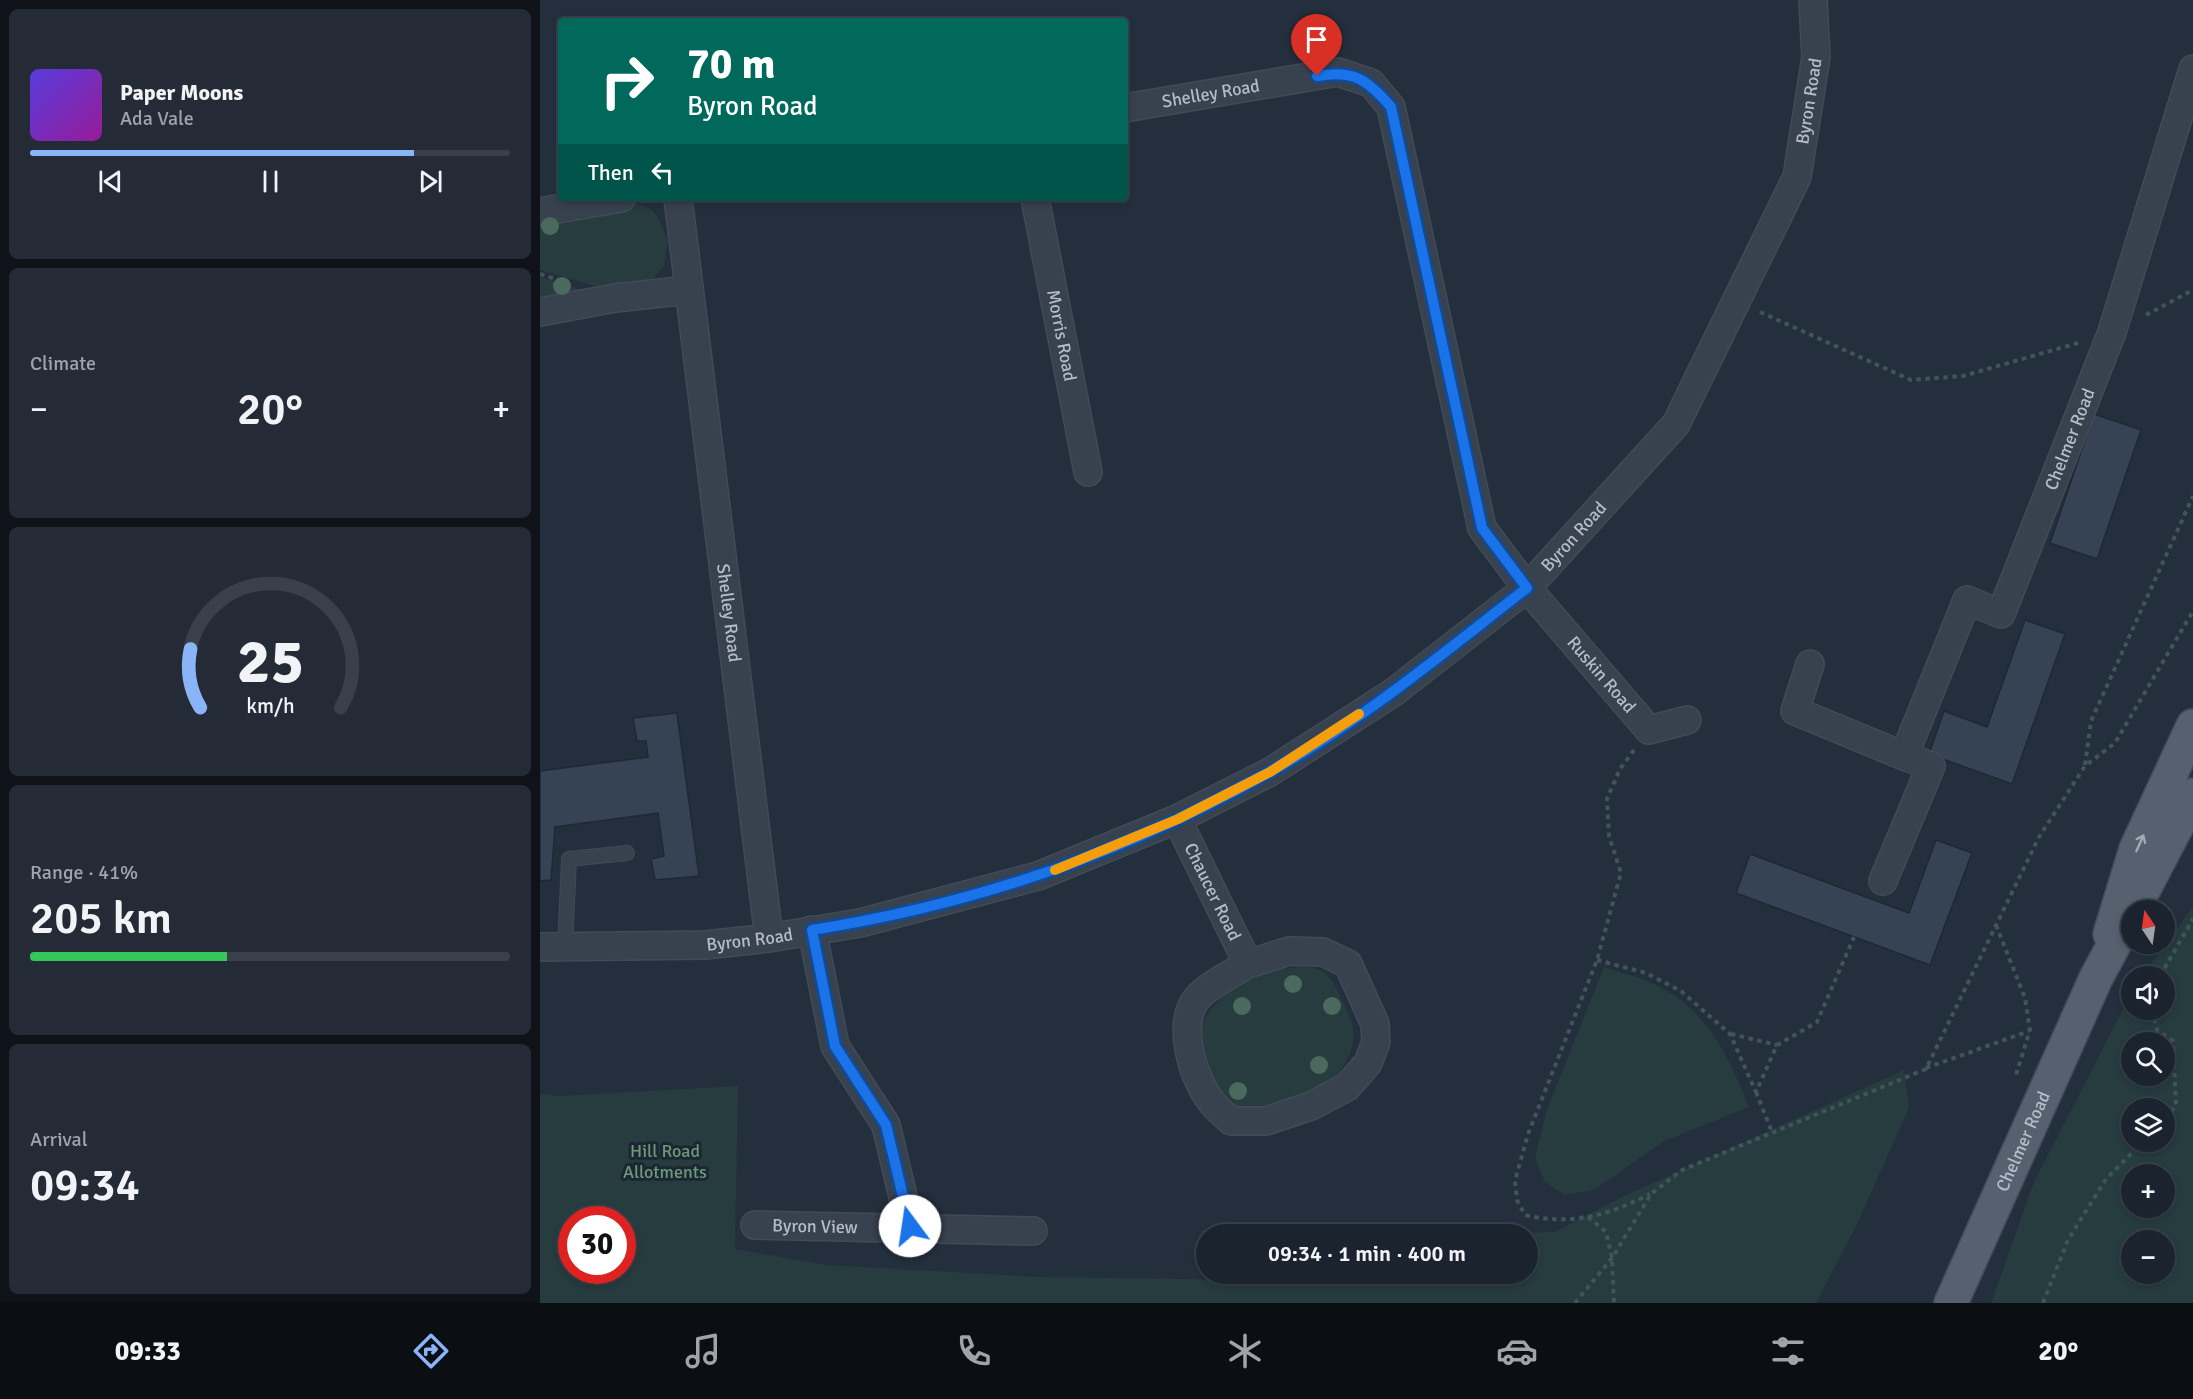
<!DOCTYPE html>
<meta charset="utf-8">
<style>
:root{--surface:#1b232e;--page:#242b36;--text:#f1f3f6;--muted:#a0a4aa;--line:#39404a;--accent:#8ab4f8}
body{margin:0;font-family:Signika,sans-serif;background:var(--page);color:var(--text);height:100vh;display:flex;flex-direction:column;font-size:22px;white-space:nowrap}
*{box-sizing:border-box;margin:0}
p{font-size:20px;color:var(--muted)}
.icon{flex:none;width:33px;height:33px;fill:none;stroke:currentColor;stroke-width:2;stroke-linecap:round;stroke-linejoin:round}
.map{position:relative;flex:1;overflow:hidden}
.sheet{display:flex;flex-direction:column;gap:9px;padding:9px;background:#0f1319;width:540px}
.sheet>*{flex:none}
.hud{position:absolute;left:18px;top:18px;width:570px;height:183px;border-radius:6px;box-shadow:0 3px 9px #0003,0 0 0 2px var(--line);background:#00695c;color:#fff;overflow:hidden}
.needle{width:39px;rotate:347deg}
.tools{position:absolute;left:1581px;top:900px;display:grid;gap:12px}
.tools a{display:grid;place-items:center;width:54px;height:54px;border-radius:50%;background:var(--surface);box-shadow:0 3px 9px #0003,0 0 0 2px var(--line);font-size:30px}
.speed{position:absolute;left:18px;top:1206px;display:flex;gap:12px;font-size:30px;font-weight:700;text-align:center}
.speed>*{display:grid;place-content:center;width:78px;height:78px;border-radius:50%;background:var(--surface);box-shadow:0 3px 9px #0003,0 0 0 2px var(--line);line-height:1}
.speed .limit{border:9px solid #d22;background:#fff;color:#111}
.pin{position:absolute;display:grid;place-items:center;width:51px;height:51px;color:#fff;margin:-62px -26px;border-radius:50% 50% 50% 0;rotate:-45deg;box-shadow:0 0 6px #0007}
.pin .icon{rotate:45deg}
.me{position:absolute;width:66px;margin:-33px;rotate:346deg;stroke-linejoin:round;filter:drop-shadow(0 0 4px #0008)}
.turn{display:flex;align-items:center;gap:21px;height:126px;padding:0 30px;font-size:27px}
.turn .icon{width:78px;height:78px;stroke-width:2.5}
.turn b{display:block;font-size:42px;line-height:51px}
.then{display:flex;align-items:center;height:57px;padding:0 30px;background:#0003;gap:12px;font-size:22px}
.big{font-size:45px;font-weight:600;line-height:1.1}
.sheet .widget{flex:1;display:flex;flex-direction:column;justify-content:center;gap:9px;min-width:0;padding:0 21px;border-radius:9px;background:var(--page)}
.sheet .dial{align-items:center;gap:0}
.dial svg{height:156px;overflow:visible;fill:none;stroke:var(--line);stroke-width:7;stroke-linecap:round;text-anchor:middle}
.dial text{fill:var(--text);stroke:none}
.song{display:flex;align-items:center;gap:18px}
.cover{width:72px;height:72px;border-radius:9px;background:linear-gradient(135deg,hsl(250 70% 55%),hsl(300 70% 35%))}
.played{height:6px;border-radius:3px;background:linear-gradient(90deg,var(--accent) 80%,var(--line) 80%)}
.keys{display:flex;justify-content:space-around;direction:ltr}
.heat{display:flex;justify-content:space-between;align-items:center;font-size:33px;direction:ltr}
.charge{height:9px;border-radius:4px;background:linear-gradient(90deg,#34c759 41%,var(--line) 0)}
.trip{position:absolute;left:656px;top:1224px;width:342px;height:60px;border-radius:30px;background:var(--surface);box-shadow:0 3px 9px #0003,0 0 0 2px var(--line);font-weight:600;line-height:60px;text-align:center}
.tabs{display:flex;height:96px;justify-content:space-around;align-items:center;background:#0b0e12;color:var(--muted)}
.tabs .icon{width:42px;height:42px}
.tabs .on{color:var(--accent)}
.tabs b{font-size:27px;color:var(--text)}
main{display:flex;flex:1;min-height:0}
.map>svg:first-child{display:block}
</style>
<main>
<section class="sheet">
<div class="widget">
<div class="song"><i class="cover"></i><div><b>Paper Moons</b><p>Ada Vale</p></div></div>
<div class="played"></div>
<div class="keys"><svg class="icon" aria-label="previous" viewBox="0 0 24 24"><path d="M18 5L8 12l10 7zM5 5v14"/></svg><svg class="icon" aria-label="pause" viewBox="0 0 24 24"><path d="M8 5v14M16 5v14"/></svg><svg class="icon" aria-label="next" viewBox="0 0 24 24"><path d="M6 5l10 7-10 7zM19 5v14"/></svg></div>
</div>
<div class="widget"><p>Climate</p>
<div class="heat"><a>−</a><b class="big">20°</b><a>+</a></div>
</div>
<div class="widget dial"><svg viewBox="0 0 100 80">
<path d="M14 69A42 42 0 1 1 86 69"/>
<path d="M14 69A42 42 0 0 1 9 39" stroke="#8ab4f8"/>
<text x="50" y="56" font-size="32" font-weight="700">25</text>
<text x="50" y="72" font-size="11">km/h</text>
</svg></div>
<div class="widget"><p>Range · 41%</p><b class="big">205 km</b><div class="charge"></div></div>
<div class="widget"><p>Arrival</p><b class="big">09:34</b></div>
</section>
<div class="map">
<svg width="1653" height="1303" viewBox="0 0 1653 1303">
<rect width="100%" height="100%" fill="#242f3e"/>
<path fill="#263c3f" fill-rule="evenodd" d="M94,203L111,209L117,216L128,240L124,266L111,281L68,290L0,270V219Z
M0,277L52,293L0,303Z
M1653,907V1303H1451L1494,1182L1591,994L1592,1010H1624V976H1602ZM1592,1042H1624V1076H1592ZM1624,1108V1142H1592V1108ZM1624,1174V1208H1592V1174ZM1592,1240H1624V1274H1592Z
M743,965L745,969C770,964 787,966 797,990C805,1007 816,1024 813,1042C811,1056 800,1073 790,1082C773,1097 717,1116 695,1107C686,1102 683,1095 678,1086L672,1089C663,1053 649,1027 680,1000L678,994Z
M1064,967C1081,973 1100,977 1116,985C1168,1010 1188,1056 1209,1107L1124,1141L1054,1190L1025,1195L1005,1182L995,1158L1006,1112Z
M1364,1070L1369,1108L1316,1226L1276,1303H0V1094L20,1096L198,1086L195,1249L286,1265L500,1277L851,1282L868,1274H987V1234H948L1015,1232L1080,1198ZM32,1220H82V1270H32Z"/>
<path fill="#364354" stroke="#1f2835" stroke-width="1.5" d="M1554,414L1601,430L1557,559L1510,543Z
M1485,620L1525,634L1472,784L1389,754L1404,711L1447,727Z
M137,713L159,876L115,880L111,859L124,856L118,813L15,827L11,880L0,881V771L108,757L106,741H97L93,718Z
M1396,840L1432,853L1390,965L1196,893L1210,854L1369,913Z"/>
<g fill="none" stroke-linecap="round" stroke-linejoin="round">
<g stroke="#414a57" stroke-width="16">
<path id="service" d="M25,948L29,859L87,853"/>
</g>
<g stroke="#414a57" stroke-width="30">
<g id="minor">
<path id="s1" d="M585,108L798,72L831,83L851,107L942,528L987,588L1109,730L1147,720"/>
<path id="s2" d="M138,198L229,938"/>
<path id="s3" d="M495,198L548,472"/>
<path d="M0,212L81,198"/>
<path d="M0,312L75,298L149,290"/>
<path id="s4" d="M1270,664L1255,711L1364,756L1427,600L1461,614L1572,332L1653,69"/>
<path id="s5" d="M637,819L708,964L749,951L783,952L808,964L835,1024L836,1042L828,1063L807,1087L771,1106L726,1121H691C686,1116 679,1111 674,1105C654,1083 637,1028 655,1001C664,987 693,973 708,964"/>
<path d="M1343,881L1391,766L1364,756"/>
<path d="M272,930L295,1046L346,1125L370,1226"/>
<path id="s6" d="M0,947L165,945L229,938L320,923L498,876L637,819L730,772L854,692L987,588L1136,424L1257,177L1276,57L1273,0"/>
<path id="s7" d="M215,1225L493,1231"/>
</g>
</g>
<g stroke="#414a57" stroke-width="36">
<g id="primary">
<path d="M1594,908L1653,795"/>
<path d="M1570,934L1596,849L1653,726"/>
<path id="s8" d="M1411,1303L1556,978L1592,911"/>
</g>
</g>
<path stroke="#3f5557" stroke-width="4" stroke-dasharray="4.5 4.5" stroke-linecap="butt" d="M0,274L19,280
M1220,312L1371,380L1423,376L1538,343
M1606,315L1653,290
M1094,750L1080,769L1067,799L1069,836L1081,873L1057,960L988,1134L975,1181L977,1200L985,1215C1032,1226 1069,1215 1110,1194
M1545,765L1551,721L1653,496
M1456,925L1485,998L1490,1030L1475,1078
M1057,960L1106,973L1141,991L1190,1034L1216,1092L1237,1045L1277,1022L1314,937
M1620,976L1653,919
M1612,1010L1617,1030L1633,1041L1636,1106L1624,1119
M1191,1034L1237,1045
M1386,1068L1489,1031
M1216,1092L1232,1132
M1048,1217L1066,1232L1072,1258L1074,1303
M1035,1303L1072,1258L1111,1194L1142,1170L1386,1069L1499,837L1545,766L1575,743L1653,611
M1503,1303L1528,1240L1566,1179L1603,1142"/>
<use href="#service" stroke="#38414e" stroke-width="14"/>
<use href="#minor" stroke="#38414e" stroke-width="27"/>
<use href="#primary" stroke="#56606e" stroke-width="33"/>
</g>
<g fill="#4b6a5d">
<circle cx="10" cy="226" r="9"/>
<circle cx="22" cy="286" r="9"/>
<circle cx="753" cy="984" r="9"/>
<circle cx="702" cy="1006" r="9"/>
<circle cx="792" cy="1006" r="9"/>
<circle cx="779" cy="1065" r="9"/>
<circle cx="698" cy="1091" r="9"/>
</g>
<defs><path id="oneway-shaft" d="M-6 0H5M1.5-3L5.5 0L1.5 3" fill="none" stroke-width="1.6" stroke-linecap="round" stroke-linejoin="round" transform="scale(1.5)"/></defs>
<use stroke="#a1aab7" href="#oneway-shaft" transform="translate(1600 843) rotate(-66)"/>
<g fill="none" stroke-linecap="round" stroke-linejoin="round">
<g stroke="#114b97" stroke-width="15">
<path id="route" d="M370,1226L346,1125L295,1046L272,930C432,905 587,852 728,773C821,722 903,653 987,588L942,528L851,107C827,79 814,70 777,76"/>
</g>
<use href="#route" stroke="#1a73e8" stroke-width="10"/>
<path stroke="#f59e0b" stroke-width="10" d="M515,870L638,819L730,772L819,714"/>
</g>
<g text-anchor="middle" stroke-width="6" stroke-linejoin="round" paint-order="stroke">
<g font-size="18" fill="#b4bcc9" stroke="#1d2633">
<text dy="6" stroke="none"><textPath href="#s1" startOffset="87">Shelley Road</textPath></text>
<text dy="6" stroke="none"><textPath href="#s6" startOffset="1650">Byron Road</textPath></text>
<text dy="6" stroke="none"><textPath href="#s3" startOffset="140">Morris Road</textPath></text>
<text dy="6" stroke="none"><textPath href="#s4" startOffset="560">Chelmer Road</textPath></text>
<text dy="6" stroke="none"><textPath href="#s6" startOffset="1146">Byron Road</textPath></text>
<text dy="6" stroke="none"><textPath href="#s2" startOffset="418">Shelley Road</textPath></text>
<text dy="6" stroke="none"><textPath href="#s1" startOffset="902">Ruskin Road</textPath></text>
<text dy="6" stroke="none"><textPath href="#s5" startOffset="81">Chaucer Road</textPath></text>
<text dy="6" stroke="none"><textPath href="#s6" startOffset="210">Byron Road</textPath></text>
<text dy="6" stroke="none"><textPath href="#s8" startOffset="177">Chelmer Road</textPath></text>
<text dy="6" stroke="none"><textPath href="#s7" startOffset="60">Byron View</textPath></text>
</g>
<g font-size="18" fill="#6b9a76" stroke="#1d2633">
<text x="125" y="1157">Hill Road<tspan x="125" dy="21">Allotments</tspan></text>
</g>
</g>
</svg>
<div class="tools">
<a><svg class="needle" viewBox="-14 -14 28 28"><path d="M0-13l5 13h-10z" fill="#e53935"/><path d="M0 13l5-13h-10z" fill="#a0a4aa"/></svg></a>
<a><svg class="icon" aria-label="sound" viewBox="0 0 24 24"><path d="M4 9h4l5-4v14l-5-4H4zM17 9q2 3 0 6"/></svg></a>
<a><svg class="icon" aria-label="search" viewBox="0 0 24 24"><circle cx="10" cy="10" r="6"/><path d="M15 15l6 6"/></svg></a>
<a><svg class="icon" aria-label="layers" viewBox="0 0 24 24"><path d="M12 4l9 5-9 5-9-5zM3 14l9 5 9-5"/></svg></a>
<a>+</a>
<a>−</a>
</div>
<div class="speed"><div class="limit">30</div></div>
<div class="pin" style="left:777px;top:76px;background:#d93025"><svg class="icon" aria-label="arrive" viewBox="0 0 24 24"><path d="M6 21V4h12l-3 4 3 4H6"/></svg></div>
<svg class="me" style="left:370px;top:1226px" viewBox="-20 -20 40 40"><circle r="19" fill="#fff"/><path d="M0-13L10 11 0 6-10 11z" fill="#1a73e8"/></svg>
<div class="trip">09:34 · 1 min · 400 m</div>
<div class="hud">
<div class="turn"><svg class="icon" aria-label="right" viewBox="0 0 24 24"><path d="M7 20v-9h11M14 6l5 5-5 5"/></svg><div><b>70 m</b>Byron Road</div></div>
<div class="then">Then<svg class="icon" aria-label="left" viewBox="0 0 24 24"><path d="M17 20v-9H6M10 6l-5 5 5 5"/></svg></div>
</div>
</div>
</main>
<nav class="tabs">
<b>09:33</b>
<svg class="icon on" aria-label="directions" viewBox="0 0 24 24"><path d="M12 3l9 9-9 9-9-9zM9 14v-3h6M13 9l2 2-2 2"/></svg>
<svg class="icon" aria-label="music" viewBox="0 0 24 24"><path d="M9 18V5l10-2v13"/><circle cx="6" cy="18" r="3"/><circle cx="16" cy="16" r="3"/></svg>
<svg class="icon" aria-label="phone" viewBox="0 0 24 24"><path d="M5 4h4l2 5-3 2q2 4 5 5l2-3 5 2v4C11 20 4 13 5 4z"/></svg>
<svg class="icon" aria-label="climate" viewBox="0 0 24 24"><path d="M12 3v18M4 7l16 10M4 17L20 7"/></svg>
<svg class="icon" aria-label="car" viewBox="0 0 24 24"><path d="M5 17H2v-5l4-1 3-4h7l3 4 3 1v5h-3M9 17h6M6 11h13"/><circle cx="7" cy="17" r="2"/><circle cx="17" cy="17" r="2"/></svg>
<svg class="icon" aria-label="filters" viewBox="0 0 24 24"><path d="M4 7h16M4 17h16"/><circle cx="9" cy="7" r="2"/><circle cx="15" cy="17" r="2"/></svg>
<b>20°</b>
</nav>
